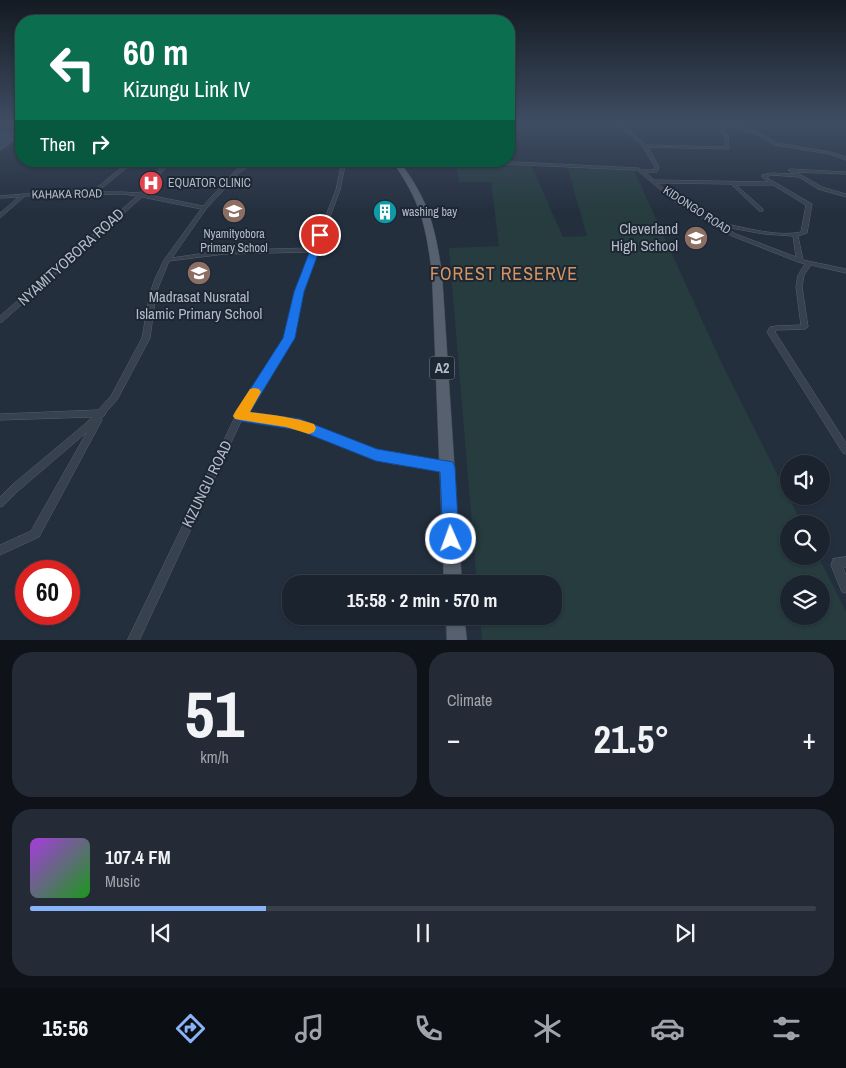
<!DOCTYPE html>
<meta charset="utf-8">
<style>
:root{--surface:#1b232e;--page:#242b36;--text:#f1f3f6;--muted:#a0a4aa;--line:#39404a;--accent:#8ab4f8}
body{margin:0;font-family:"Archivo Narrow",sans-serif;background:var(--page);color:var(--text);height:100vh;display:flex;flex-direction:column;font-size:19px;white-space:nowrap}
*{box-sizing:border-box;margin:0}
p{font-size:16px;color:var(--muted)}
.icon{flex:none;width:28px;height:28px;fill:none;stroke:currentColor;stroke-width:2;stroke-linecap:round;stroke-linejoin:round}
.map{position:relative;height:640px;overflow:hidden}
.sheet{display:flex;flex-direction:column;gap:12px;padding:12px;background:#0f1319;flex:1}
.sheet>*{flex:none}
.banner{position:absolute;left:15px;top:15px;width:500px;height:152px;border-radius:20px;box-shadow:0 1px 4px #0004,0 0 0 1px var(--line);background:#0b6e4f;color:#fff;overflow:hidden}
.controls{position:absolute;left:780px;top:455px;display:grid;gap:10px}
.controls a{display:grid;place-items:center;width:50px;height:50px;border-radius:50%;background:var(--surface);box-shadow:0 1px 4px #0004,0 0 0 1px var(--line);font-size:25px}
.speed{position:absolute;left:15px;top:560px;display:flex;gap:10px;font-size:25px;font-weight:700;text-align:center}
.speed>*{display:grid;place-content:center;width:65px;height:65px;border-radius:50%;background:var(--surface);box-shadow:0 1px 4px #0004,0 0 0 1px var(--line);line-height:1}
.speed .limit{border:8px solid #d22;background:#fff;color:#111}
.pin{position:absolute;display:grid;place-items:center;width:42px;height:42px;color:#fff;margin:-21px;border:2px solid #fff;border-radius:50%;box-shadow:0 1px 5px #0007}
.me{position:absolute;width:55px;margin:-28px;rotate:358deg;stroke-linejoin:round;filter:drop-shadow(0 0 4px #0008)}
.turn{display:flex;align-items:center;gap:18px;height:105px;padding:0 25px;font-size:22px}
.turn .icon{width:65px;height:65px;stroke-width:2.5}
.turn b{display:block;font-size:35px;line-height:42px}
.then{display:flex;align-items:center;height:48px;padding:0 25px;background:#0003;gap:10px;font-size:19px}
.big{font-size:38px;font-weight:700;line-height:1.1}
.sheet .card{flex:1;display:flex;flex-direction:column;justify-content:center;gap:8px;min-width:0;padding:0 18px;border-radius:20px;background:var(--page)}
.sheet .dial{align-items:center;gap:0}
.dial b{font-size:65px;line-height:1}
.song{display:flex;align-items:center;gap:15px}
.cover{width:60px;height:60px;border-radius:8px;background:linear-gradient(135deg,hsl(280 70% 55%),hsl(120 70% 35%))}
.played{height:5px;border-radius:2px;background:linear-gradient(90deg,var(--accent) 30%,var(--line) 30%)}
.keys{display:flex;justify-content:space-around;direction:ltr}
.heat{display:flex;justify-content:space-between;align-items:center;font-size:28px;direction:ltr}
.sheet .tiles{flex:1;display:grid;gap:12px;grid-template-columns:1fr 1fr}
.card:last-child{grid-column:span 2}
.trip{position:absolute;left:282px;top:575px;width:280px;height:50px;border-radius:20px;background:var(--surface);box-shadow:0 1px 4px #0004,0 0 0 1px var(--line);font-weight:700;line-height:50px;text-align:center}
.tabs{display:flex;height:80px;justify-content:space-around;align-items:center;background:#0b0e12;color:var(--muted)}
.tabs .icon{width:35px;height:35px}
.tabs .selected{color:var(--accent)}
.tabs b{font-size:22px;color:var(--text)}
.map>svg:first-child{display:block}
</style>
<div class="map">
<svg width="846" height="641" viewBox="0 0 846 641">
<rect width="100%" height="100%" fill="#242f3e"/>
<path fill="#263c3f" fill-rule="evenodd" d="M471,162L531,165L563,237L587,236L567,166L633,168L722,364L802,524H789V556H818L846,612V640H482L480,616H554V584H477L449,248L499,246L491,182H459L456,164ZM789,584H821V616H789Z"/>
<path fill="#394c67" d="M0,130L21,131V137L0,151Z"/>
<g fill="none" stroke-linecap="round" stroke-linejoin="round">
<g stroke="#565f6c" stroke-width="1">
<path id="minor" d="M615,122H620L646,145L726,147L724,136L720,131L722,124L718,122H725L758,132L777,143L830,152L846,157V160L829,154L775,145L756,134L726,125L724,131L728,136L729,149L648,147L659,167L657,172H645L654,180L768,182L762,177V175L771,173L794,174L788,170L790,169L846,172V174L796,172L822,187L846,194V197L818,189L799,177L771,175L767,177L769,179L812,204L807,233L798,236L803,260L846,269V273L811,265L804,275L802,287L808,327L805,329L776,330L775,332L846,443V454L843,453L767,332L770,327L776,326L801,325L796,287L798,275L805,264L798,262L732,236L675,202L637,170L458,162L456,161H494L638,168L642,170H653L655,167L643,147ZM657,183L731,184L759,211H763V209L736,185H773L806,205L801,232C778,237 746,228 722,223L720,224L679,200ZM725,227L764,234L793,236L796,257L736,234Z
M839,122H846V124L840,123Z
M0,124H4L5,126L21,125V127L4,128L0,126Z
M130,161H135L97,192H122L140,193L166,161H171L144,194L203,206L236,170L246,164L285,161H311L309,162L249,166L240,172L206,209L172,258L225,250L313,248L336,190L342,161H346L340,190L302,292L293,338L246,413L300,422L364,447L393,456L447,463L450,464L452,467L450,470L447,471L393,464L359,453L299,428L242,419L139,641H127L236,415L285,338L296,292L311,252L225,254L169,261L156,293L150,338L117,400L106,412L105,415L101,418L102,420L39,537L0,555V545L31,531L87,432L18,491L3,506L0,507V497L12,485L85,424L92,417L0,420V414L98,410L111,396L142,338L150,293L155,279L164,260L201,209L142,197L2,322H0V316L137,196L122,194L25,196L0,218V213L19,197L0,198V196L24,194L91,192Z
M394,161H411L396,163H394Z
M846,557V567L843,568L846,575V593L842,592L831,565L833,559Z"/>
</g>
<g stroke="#414a57" stroke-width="1">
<path id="primary" d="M392,161H399C429,200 435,227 442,274L462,584H444L432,274C426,225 421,202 392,161Z
M446,616H464L467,641H447Z"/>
</g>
<use href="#minor" fill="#38414e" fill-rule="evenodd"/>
<use href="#primary" fill="#56606e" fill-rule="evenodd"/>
</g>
<linearGradient id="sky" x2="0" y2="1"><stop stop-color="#141a22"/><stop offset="0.58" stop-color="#3f4d63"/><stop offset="1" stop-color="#3f4d63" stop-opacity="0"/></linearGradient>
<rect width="846" height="212" fill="url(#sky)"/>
<path fill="#1a73e8" stroke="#114b97" d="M320,232L325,235L304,292L295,338L250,412L300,419L377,449L453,462L455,467L459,539L457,545L451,547L445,545L443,539L440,472L376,461L298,430L240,421L235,419L233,416L283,338L294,292L316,235Z"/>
<path fill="#f59e0b" d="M254,388L259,389L261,392L250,412C272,415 293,417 314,424L316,428L314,432L309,434L286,427L235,419L233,416L235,412L250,389Z"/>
<defs>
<g id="hospital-disc" transform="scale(1.25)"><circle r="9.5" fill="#e0444e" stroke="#1d2633"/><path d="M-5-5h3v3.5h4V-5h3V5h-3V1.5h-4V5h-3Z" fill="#fff"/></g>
<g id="school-disc" transform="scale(1.25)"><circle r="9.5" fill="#8d6e63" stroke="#1d2633"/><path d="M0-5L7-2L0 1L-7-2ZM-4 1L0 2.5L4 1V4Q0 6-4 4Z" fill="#fff"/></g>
<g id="building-disc" transform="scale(1.25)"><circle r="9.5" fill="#0f9aa8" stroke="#1d2633"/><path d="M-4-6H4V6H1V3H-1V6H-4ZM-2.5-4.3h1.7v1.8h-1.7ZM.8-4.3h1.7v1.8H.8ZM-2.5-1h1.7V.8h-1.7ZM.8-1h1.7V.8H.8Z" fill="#fff"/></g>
</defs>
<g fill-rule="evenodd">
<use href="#hospital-disc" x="151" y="183"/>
<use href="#school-disc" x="234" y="211"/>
<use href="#building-disc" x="385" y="212"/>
<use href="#school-disc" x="696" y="238"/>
<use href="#school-disc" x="199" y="273"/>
</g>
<g text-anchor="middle" stroke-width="4" stroke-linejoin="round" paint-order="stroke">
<g font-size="12" fill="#b4bcc9" stroke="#1d2633" text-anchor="start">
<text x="168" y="187">EQUATOR CLINIC</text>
<text x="402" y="216">washing bay</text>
<text x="234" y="238" text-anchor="middle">Nyamityobora<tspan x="234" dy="14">Primary School</tspan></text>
</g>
<g font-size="12" fill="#b4bcc9" stroke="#1d2633">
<text transform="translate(67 194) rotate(-1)" y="4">KAHAKA ROAD</text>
<text transform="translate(697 210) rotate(33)" y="4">KIDONGO ROAD</text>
</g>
<rect fill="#1d2633" stroke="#878f9c" stroke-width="1" x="429.5" y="356.5" width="25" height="23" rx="4"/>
<g font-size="14" font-weight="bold" fill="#b4bcc9">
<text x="442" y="373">A2</text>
</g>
<g font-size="15" fill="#b4bcc9" stroke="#1d2633" text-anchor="end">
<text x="678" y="234">Cleverland<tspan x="678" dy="17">High School</tspan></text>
<text x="199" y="302" text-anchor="middle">Madrasat Nusratal<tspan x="199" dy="17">Islamic Primary School</tspan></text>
</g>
<g font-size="15" fill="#b4bcc9" stroke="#1d2633">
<text transform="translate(71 257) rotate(-42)" y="5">NYAMITYOBORA ROAD</text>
<text transform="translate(207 484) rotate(-64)" y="5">KIZUNGU ROAD</text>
</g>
<g font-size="18" letter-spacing="1" fill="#d59563" stroke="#1d2633">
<text x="504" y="280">FOREST RESERVE</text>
</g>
</g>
</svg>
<div class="controls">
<a><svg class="icon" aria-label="sound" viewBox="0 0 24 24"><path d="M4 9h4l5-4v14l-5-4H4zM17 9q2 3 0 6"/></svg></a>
<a><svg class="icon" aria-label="search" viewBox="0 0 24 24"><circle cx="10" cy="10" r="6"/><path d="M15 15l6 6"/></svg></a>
<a><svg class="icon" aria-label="layers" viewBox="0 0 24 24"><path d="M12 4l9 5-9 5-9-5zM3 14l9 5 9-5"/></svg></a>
</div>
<div class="speed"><div class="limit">60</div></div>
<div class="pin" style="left:320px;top:235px;background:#d93025"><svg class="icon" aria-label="arrive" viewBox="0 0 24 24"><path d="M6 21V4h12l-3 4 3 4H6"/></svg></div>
<svg class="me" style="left:451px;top:539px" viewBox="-20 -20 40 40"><circle r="17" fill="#1a73e8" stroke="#fff" stroke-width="3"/><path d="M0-11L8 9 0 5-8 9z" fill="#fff"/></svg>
<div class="trip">15:58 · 2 min · 570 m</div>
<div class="banner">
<div class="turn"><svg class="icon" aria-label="left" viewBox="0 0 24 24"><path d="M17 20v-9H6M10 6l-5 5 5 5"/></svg><div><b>60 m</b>Kizungu Link IV</div></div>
<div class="then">Then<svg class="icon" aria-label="right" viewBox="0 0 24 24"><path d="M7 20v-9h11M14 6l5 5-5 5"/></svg></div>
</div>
</div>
<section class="sheet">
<div class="tiles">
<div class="card dial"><b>51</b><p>km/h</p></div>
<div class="card"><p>Climate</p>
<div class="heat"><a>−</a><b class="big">21.5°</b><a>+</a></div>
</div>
<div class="card">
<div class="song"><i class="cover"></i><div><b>107.4 FM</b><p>Music</p></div></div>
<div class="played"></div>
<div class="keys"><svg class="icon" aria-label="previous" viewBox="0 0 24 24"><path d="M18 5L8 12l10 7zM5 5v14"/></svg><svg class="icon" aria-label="pause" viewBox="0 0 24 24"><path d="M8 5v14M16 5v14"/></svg><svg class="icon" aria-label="next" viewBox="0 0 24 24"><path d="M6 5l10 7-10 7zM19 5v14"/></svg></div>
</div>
</div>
</section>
<nav class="tabs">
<b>15:56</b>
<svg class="icon selected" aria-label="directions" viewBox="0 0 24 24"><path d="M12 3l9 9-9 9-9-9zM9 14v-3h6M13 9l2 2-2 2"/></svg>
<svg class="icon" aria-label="music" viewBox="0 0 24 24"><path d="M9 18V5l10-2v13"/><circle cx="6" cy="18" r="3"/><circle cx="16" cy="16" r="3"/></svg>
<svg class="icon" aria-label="phone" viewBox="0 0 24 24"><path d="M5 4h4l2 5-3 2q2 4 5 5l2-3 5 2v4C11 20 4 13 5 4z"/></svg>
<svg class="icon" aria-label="climate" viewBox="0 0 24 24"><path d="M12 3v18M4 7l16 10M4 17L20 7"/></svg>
<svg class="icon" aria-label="car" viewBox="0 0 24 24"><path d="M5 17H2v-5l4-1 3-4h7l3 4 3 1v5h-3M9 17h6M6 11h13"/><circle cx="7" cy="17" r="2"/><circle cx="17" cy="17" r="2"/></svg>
<svg class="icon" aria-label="filters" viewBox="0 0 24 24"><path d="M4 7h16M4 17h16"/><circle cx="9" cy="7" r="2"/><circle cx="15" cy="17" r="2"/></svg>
</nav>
